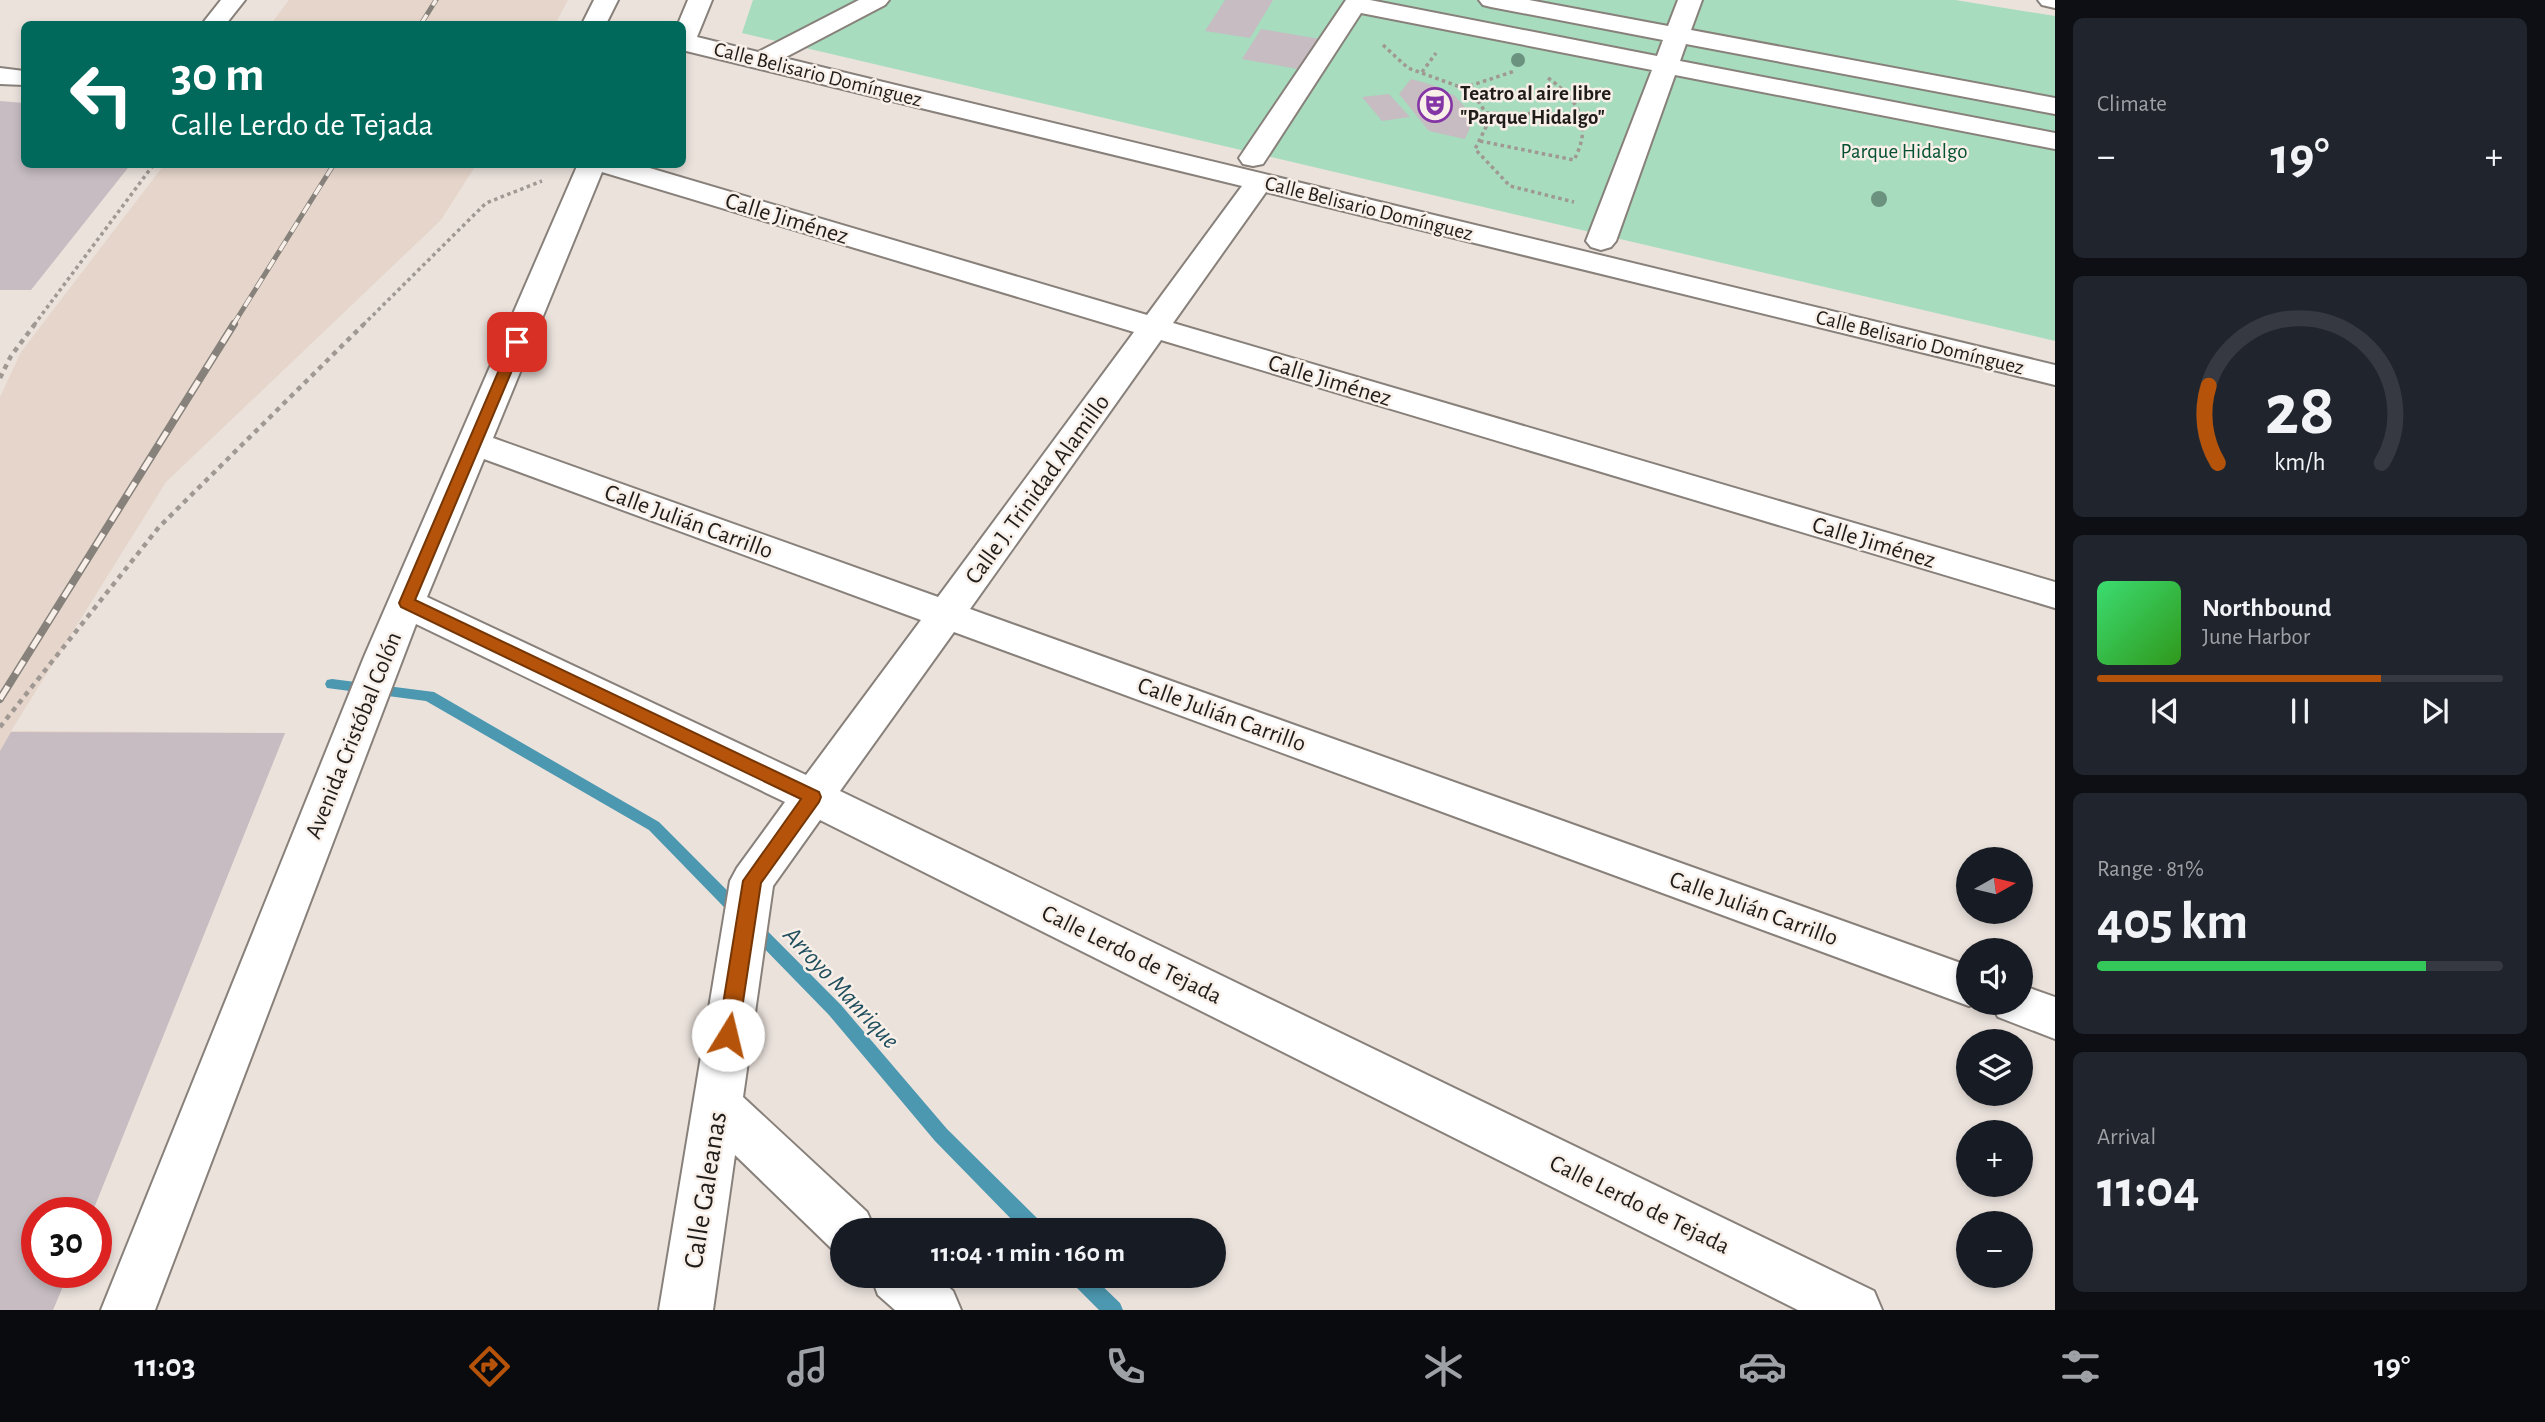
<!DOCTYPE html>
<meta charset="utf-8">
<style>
:root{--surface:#171b24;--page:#20242c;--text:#f1f3f6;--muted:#9ea1a6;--line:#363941;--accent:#b45309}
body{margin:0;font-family:"Alegreya Sans",sans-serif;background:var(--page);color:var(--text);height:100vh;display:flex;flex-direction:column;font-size:26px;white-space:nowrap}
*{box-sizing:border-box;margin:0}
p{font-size:23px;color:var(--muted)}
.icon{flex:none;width:38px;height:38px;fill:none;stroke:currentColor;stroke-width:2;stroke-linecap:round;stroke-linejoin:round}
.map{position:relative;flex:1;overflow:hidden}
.side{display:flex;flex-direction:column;gap:18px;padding:18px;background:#0d0f14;width:490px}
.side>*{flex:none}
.hud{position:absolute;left:21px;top:21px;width:665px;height:147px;border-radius:10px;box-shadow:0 4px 10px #0003;background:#00695c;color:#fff;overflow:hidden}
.needle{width:46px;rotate:82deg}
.tools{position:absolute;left:1956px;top:847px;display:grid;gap:14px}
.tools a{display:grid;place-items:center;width:77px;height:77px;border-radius:50%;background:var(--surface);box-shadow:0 4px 10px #0003;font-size:35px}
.speed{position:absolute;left:21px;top:1197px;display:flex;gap:14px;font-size:35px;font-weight:700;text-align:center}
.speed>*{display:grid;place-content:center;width:91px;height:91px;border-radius:50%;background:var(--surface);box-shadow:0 4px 10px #0003;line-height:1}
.speed .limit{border:10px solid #d22;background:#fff;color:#111}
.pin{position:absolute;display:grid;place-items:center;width:60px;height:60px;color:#fff;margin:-30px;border-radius:14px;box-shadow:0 4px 10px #0006}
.me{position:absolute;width:77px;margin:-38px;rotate:9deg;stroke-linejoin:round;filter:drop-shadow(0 0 5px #0008)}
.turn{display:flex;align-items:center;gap:24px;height:147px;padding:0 35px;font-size:32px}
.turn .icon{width:91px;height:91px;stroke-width:2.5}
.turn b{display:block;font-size:49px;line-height:60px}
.big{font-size:52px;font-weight:700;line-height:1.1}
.side .tile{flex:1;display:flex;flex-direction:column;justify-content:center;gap:10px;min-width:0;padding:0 24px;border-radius:10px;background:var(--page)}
.side .dial{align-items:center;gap:0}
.dial svg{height:182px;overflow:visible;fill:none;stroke:var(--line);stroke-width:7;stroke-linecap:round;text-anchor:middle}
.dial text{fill:var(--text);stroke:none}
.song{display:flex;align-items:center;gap:21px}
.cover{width:84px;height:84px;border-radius:10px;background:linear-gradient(135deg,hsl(140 70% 55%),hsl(110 70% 35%))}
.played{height:7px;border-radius:4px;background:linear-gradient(90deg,var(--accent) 70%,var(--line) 70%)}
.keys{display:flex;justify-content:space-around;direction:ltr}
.heat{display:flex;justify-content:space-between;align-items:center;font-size:38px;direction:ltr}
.charge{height:10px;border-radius:5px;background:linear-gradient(90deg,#34c759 81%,var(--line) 0)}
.trip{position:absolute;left:830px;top:1218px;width:396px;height:70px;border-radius:35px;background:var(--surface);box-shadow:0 4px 10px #0003;font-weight:700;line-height:70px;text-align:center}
.dock{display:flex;height:112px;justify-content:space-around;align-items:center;background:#090b0e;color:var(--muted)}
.dock .icon{width:49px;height:49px}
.dock .on{color:var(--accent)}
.dock b{font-size:32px;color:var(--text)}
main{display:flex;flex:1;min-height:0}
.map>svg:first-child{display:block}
</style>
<main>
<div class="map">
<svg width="2055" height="1310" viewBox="0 0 2055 1310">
<rect width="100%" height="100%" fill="#ebe2dc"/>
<path fill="#e5d5ca" d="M289,0H568L555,24H271Z
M164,165H476L441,220L166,482L11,731L285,733L92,1213H37V1272H69L53,1310H0V397L21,352Z"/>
<path fill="#a7dcbf" d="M753,0H1955L2055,16V341L742,33Z"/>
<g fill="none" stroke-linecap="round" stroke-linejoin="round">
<path fill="#4c98b0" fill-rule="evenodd" d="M332,679L434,692L659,822L841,1005L947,1129L1042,1223L1044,1230H1022L935,1141L829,1015L649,830L426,701L327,688L325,684L327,680Z
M1069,1276H1092L1120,1303L1123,1310H1099L1072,1283Z"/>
</g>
<path fill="#c6bcc2" d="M1225,0H1273L1250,38L1205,31Z
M1261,29L1320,39L1303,70L1242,59Z
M1411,79L1436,86L1455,96L1470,113V128L1465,139L1429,131L1399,94Z
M1389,94L1410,117L1382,121L1362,97Z
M0,101L24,103V164H131L31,290H0Z
M11,732L285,733L92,1213H37V1272H69L53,1310H0V751Z"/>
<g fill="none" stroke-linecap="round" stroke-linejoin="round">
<g stroke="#88807a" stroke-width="4">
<path id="minor" d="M221,0H245L226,24H202Z
M594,0H618L606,24H582Z
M688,0H712L697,37L758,52L859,0H889L885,5L784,58L2055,365V385L1266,192L1173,323L2055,582V608L1161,340L970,609L1969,966V1003H1978L1969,1006L954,632L840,791L1874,1291L1882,1310H1798L820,820L773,886L743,1097L867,1212L875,1230H842V1252L831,1248L735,1155L713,1310H659L730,881L737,868L785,802L416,624L155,1310H101L364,657L578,164H636L1147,315L1242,186L682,50V24H678ZM602,172L1134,332L938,597L493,438ZM484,459L921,620L806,775L427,597Z
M1346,0H1370L1657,56L1663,40L1491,7L1483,5L1479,0H1529L1668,26L1678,0H1702L1691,30L2055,98V114L1686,44L1680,61L2055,133V149L1675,75L1616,241L1611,247L1601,250L1591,247L1586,241L1652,70L1361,13L1263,164L1253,166L1243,164L1239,158Z
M2038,0H2055V8L2042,5Z
M0,68L24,71V85L0,84Z
M2021,985L2055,997V1039L1998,1017L1991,1003H2021Z
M871,1276H936L953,1291L961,1310H895L878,1295Z"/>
</g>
<path stroke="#9f9893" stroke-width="3.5" stroke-dasharray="3.5 3.5" stroke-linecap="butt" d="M1383,45L1408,68L1463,88L1478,101L1486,113V127L1475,149L1510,186L1574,202
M1422,72L1436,53
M1463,88L1515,71
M1486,113L1580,114
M1480,141L1574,160C1593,124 1579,100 1548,78
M34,325L154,164
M363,325L486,203L542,181"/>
<path stroke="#9f9893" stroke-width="4.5" stroke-dasharray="5 5" stroke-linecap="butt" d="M0,378L11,356L35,324
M0,727L159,527L364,324"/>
<use href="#minor" fill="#fff" fill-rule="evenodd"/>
<g stroke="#87817c" stroke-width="5">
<path id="rail-far1" d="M421,24L436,0
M233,325L334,164"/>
</g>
<g stroke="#87817c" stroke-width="8">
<path id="rail" d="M0,699L234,324"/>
</g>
<use href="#rail-far1" stroke="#f8efe9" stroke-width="3.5" stroke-dasharray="11" stroke-linecap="butt"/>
<use href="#rail" stroke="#f8efe9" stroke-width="5" stroke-dasharray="15" stroke-linecap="butt"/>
</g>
<g fill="#6b927e">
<circle cx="1518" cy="60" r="7"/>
<circle cx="1879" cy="199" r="8"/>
</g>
<path fill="#b45309" stroke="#753606" stroke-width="2" d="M517,338L524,342L415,600L819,792L821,797L819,802L761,883L738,1035L735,1041L728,1044L721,1041L718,1035L743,881L801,799L401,607L399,603L511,342Z"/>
<defs>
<g id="theatre-ring" transform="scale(1.75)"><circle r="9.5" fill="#f8efe9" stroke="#8335a5" stroke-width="1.5"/><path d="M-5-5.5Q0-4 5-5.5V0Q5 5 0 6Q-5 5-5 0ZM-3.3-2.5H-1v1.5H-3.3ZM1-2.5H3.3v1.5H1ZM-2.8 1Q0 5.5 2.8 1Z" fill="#8335a5"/></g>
</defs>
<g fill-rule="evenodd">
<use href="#theatre-ring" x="1435" y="105"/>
</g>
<g text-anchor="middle" stroke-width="5" stroke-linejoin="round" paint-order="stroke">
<g font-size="21" fill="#1f1c19" stroke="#f8efe9">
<text transform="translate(818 74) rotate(14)" y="7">Calle Belisario Domínguez</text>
<text transform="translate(1369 208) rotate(14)" y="7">Calle Belisario Domínguez</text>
<text transform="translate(1920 342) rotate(14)" y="7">Calle Belisario Domínguez</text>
</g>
<g font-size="21" font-weight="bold" fill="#1f1c19" stroke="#f8efe9" text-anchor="start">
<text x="1460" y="100">Teatro al aire libre<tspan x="1460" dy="24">"Parque Hidalgo"</tspan></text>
</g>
<g font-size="21" fill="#035032" stroke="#f8efe9">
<text x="1904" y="158">Parque Hidalgo</text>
</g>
<g font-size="24" fill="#1f1c19" stroke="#f8efe9">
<text transform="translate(787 218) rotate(17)" y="8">Calle Jiménez</text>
<text transform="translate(1330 380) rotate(17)" y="8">Calle Jiménez</text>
<text transform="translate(1037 489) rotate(-54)" y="8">Calle J. Trinidad Alamillo</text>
<text transform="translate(689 521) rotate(20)" y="8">Calle Julián Carrillo</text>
<text transform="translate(1874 542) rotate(17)" y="8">Calle Jiménez</text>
<text transform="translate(1222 714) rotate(20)" y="8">Calle Julián Carrillo</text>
<text transform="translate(353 735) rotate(-68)" y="8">Avenida Cristóbal Colón</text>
<text transform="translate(1754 908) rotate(20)" y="8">Calle Julián Carrillo</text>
<text transform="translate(1132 954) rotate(26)" y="8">Calle Lerdo de Tejada</text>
<text transform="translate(1640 1204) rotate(26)" y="8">Calle Lerdo de Tejada</text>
</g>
<g font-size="26" font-style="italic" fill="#204f5e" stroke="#f8efe9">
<text transform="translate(842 987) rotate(47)" y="9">Arroyo Manrique</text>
</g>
<g font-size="28" fill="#1f1c19" stroke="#f8efe9">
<text transform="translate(704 1190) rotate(-81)" y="10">Calle Galeanas</text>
</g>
</g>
</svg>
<div class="tools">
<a><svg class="needle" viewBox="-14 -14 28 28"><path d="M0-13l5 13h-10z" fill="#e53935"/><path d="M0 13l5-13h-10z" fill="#9ea1a6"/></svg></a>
<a><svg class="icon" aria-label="sound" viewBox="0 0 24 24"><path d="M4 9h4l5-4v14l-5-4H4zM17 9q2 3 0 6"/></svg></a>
<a><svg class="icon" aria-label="layers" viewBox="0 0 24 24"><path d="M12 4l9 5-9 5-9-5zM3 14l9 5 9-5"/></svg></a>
<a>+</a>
<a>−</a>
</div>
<div class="speed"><div class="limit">30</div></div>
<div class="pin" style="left:517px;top:342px;background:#d93025"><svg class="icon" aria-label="arrive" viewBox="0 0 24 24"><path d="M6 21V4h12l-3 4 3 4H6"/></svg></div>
<svg class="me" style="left:728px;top:1035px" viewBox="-20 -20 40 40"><circle r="19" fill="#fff"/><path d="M0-13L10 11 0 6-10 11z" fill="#b45309"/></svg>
<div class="trip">11:04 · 1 min · 160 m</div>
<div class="hud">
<div class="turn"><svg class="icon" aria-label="left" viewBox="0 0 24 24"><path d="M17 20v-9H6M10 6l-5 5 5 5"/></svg><div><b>30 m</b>Calle Lerdo de Tejada</div></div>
</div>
</div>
<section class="side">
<div class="tile"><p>Climate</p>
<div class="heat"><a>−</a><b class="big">19°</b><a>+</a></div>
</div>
<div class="tile dial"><svg viewBox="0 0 100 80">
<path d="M14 69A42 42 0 1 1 86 69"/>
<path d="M14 69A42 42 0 0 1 10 35" stroke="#b45309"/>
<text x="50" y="56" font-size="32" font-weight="700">28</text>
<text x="50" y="72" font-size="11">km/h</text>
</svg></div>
<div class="tile">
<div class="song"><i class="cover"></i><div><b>Northbound</b><p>June Harbor</p></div></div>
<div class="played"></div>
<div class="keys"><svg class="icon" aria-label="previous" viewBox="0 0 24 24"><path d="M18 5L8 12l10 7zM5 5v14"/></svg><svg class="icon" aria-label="pause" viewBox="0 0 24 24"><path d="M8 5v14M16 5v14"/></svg><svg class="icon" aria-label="next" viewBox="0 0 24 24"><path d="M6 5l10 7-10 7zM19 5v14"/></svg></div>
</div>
<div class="tile"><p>Range · 81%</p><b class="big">405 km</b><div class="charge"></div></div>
<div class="tile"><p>Arrival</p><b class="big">11:04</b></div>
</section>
</main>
<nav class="dock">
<b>11:03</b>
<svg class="icon on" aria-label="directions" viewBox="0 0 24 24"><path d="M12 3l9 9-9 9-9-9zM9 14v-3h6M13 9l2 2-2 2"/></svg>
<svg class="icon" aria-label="music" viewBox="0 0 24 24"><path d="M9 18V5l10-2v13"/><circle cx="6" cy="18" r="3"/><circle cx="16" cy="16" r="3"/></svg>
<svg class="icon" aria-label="phone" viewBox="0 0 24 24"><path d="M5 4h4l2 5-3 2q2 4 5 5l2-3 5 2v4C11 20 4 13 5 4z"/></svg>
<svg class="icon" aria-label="climate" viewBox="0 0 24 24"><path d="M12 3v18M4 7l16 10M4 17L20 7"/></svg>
<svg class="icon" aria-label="car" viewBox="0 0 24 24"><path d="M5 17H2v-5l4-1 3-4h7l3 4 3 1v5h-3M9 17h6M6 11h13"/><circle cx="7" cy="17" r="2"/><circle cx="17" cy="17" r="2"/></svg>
<svg class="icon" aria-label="filters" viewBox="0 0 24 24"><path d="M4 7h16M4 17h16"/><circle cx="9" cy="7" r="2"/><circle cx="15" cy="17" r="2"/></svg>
<b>19°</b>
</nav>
